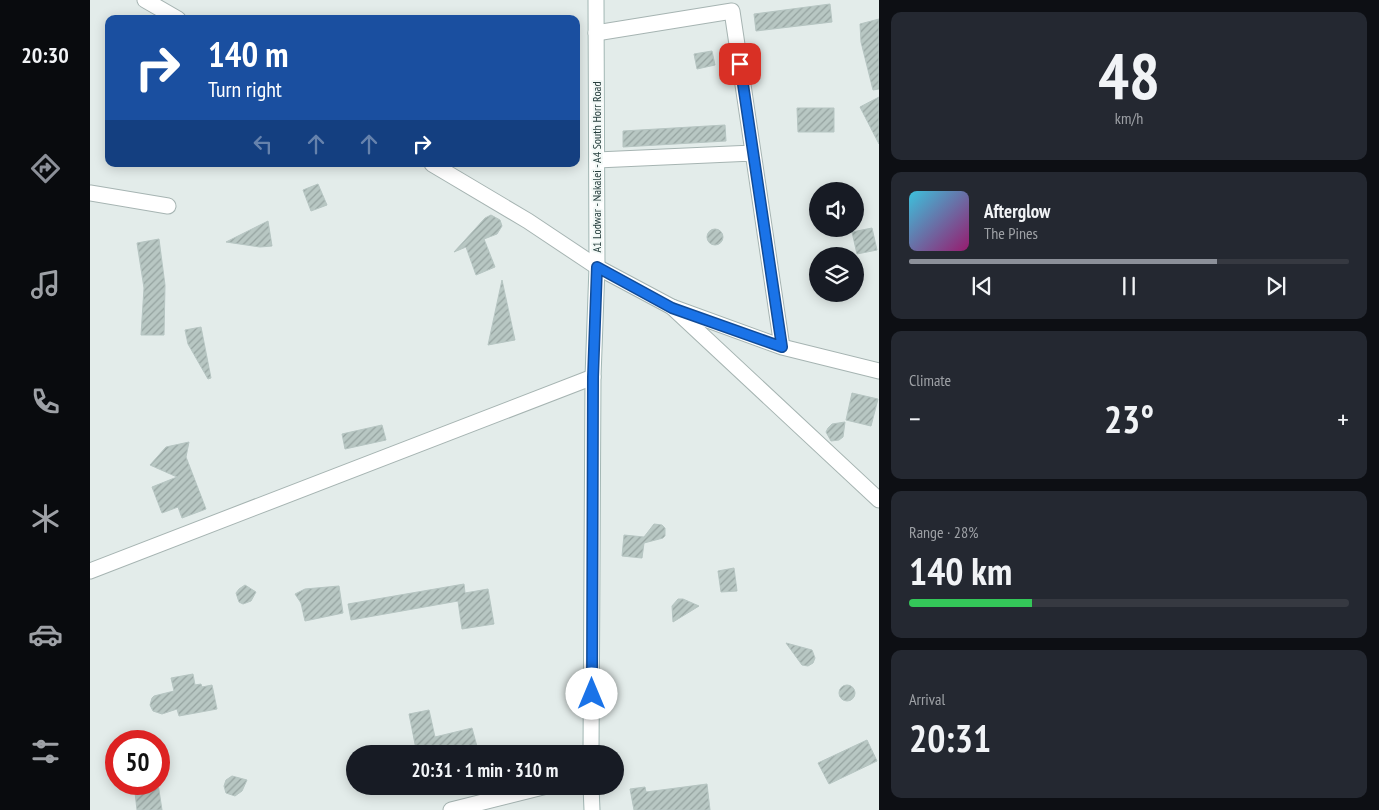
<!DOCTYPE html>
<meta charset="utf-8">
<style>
:root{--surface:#171b24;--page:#242831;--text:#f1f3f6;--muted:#9ea1a6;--line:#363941;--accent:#8c9099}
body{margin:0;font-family:"PT Sans Narrow",sans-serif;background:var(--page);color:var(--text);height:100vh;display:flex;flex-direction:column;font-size:19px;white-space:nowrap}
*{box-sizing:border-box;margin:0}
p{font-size:16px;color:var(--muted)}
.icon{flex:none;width:28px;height:28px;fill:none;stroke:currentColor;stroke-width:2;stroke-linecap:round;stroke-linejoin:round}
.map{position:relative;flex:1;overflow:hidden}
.drawer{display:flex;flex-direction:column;gap:12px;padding:12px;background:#0d0f14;width:500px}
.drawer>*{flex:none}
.banner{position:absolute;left:15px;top:15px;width:475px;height:152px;border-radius:10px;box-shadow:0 2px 12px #0003;background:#1a4fa0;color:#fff;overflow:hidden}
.controls{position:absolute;left:719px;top:182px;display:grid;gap:10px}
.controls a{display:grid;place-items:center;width:55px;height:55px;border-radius:50%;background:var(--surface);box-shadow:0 2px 12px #0003;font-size:25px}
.speed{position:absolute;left:15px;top:730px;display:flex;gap:10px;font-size:25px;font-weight:700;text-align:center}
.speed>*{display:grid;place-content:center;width:65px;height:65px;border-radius:50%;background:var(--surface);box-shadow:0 2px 12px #0003;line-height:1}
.speed .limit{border:8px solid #d22;background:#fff;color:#111}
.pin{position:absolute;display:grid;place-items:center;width:42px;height:42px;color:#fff;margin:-21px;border-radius:10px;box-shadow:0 2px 8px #0006}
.me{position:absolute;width:55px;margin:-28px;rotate:0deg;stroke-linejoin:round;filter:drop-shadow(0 0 4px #0008)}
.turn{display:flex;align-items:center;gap:18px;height:105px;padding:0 20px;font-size:22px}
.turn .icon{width:65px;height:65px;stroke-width:2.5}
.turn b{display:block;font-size:35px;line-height:42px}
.lanes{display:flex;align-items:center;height:48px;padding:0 20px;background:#0003;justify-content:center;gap:25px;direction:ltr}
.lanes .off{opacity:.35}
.big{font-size:38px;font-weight:800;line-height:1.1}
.drawer .card{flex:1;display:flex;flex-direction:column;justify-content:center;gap:8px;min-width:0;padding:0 18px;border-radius:10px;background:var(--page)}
.drawer .dial{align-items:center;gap:0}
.dial b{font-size:65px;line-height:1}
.song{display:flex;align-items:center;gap:15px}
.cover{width:60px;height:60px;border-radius:8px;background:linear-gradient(135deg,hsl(190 70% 55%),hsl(320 70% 35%))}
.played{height:5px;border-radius:2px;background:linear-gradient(90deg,var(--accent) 70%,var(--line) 70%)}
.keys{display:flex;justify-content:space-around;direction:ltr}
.heat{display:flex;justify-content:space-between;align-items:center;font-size:28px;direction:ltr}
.charge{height:8px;border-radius:4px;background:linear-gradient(90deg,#34c759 28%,var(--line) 0)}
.trip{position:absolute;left:256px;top:745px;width:278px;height:50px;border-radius:25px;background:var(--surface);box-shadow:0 2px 12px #0003;font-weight:800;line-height:50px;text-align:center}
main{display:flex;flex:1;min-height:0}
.dock{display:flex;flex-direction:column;width:90px;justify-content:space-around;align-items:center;background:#090b0e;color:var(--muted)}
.dock .icon{width:35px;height:35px}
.dock .current{color:var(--accent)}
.dock b{font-size:22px;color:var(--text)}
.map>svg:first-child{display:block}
</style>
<main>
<nav class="dock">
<b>20:30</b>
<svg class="icon current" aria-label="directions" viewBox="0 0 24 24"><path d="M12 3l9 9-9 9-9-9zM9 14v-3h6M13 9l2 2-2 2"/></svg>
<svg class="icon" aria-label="music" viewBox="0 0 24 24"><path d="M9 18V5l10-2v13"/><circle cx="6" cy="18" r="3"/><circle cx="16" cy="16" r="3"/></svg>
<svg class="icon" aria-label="phone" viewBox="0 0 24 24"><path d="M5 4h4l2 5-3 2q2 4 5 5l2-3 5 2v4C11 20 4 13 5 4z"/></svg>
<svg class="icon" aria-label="climate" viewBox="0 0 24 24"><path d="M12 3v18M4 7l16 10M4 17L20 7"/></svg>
<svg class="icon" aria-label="car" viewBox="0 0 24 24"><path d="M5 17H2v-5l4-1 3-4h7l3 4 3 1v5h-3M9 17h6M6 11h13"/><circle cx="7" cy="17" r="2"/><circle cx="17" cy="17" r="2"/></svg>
<svg class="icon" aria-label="filters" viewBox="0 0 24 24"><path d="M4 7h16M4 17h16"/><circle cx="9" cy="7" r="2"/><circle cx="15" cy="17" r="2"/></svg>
</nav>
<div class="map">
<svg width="789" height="810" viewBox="0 0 789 810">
<defs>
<pattern id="building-hatch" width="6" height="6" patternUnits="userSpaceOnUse" patternTransform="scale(1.25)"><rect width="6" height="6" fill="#b8c7c3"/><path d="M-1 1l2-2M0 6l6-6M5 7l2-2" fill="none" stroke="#95a3a0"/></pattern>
</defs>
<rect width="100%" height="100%" fill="#e3ecea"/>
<path fill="url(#building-hatch)" stroke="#b6c5c2" d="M740,4L742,22L666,31L664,14Z
M789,19V89L783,90L771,42L770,24Z
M622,51L625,65L607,69L604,54Z
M789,97V144L770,107Z
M707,108H744V132H708Z
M635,125L636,141L533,147V131Z
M228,184L237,205L221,211L213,190Z
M401,215L410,220L412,226L407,234L394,239L405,267L386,275L376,247L364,252L395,218Z
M178,221L182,246L170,247L136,242Z
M782,228L787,250L767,254L762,232Z
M617 237a8 8 0 1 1 16 0a8 8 0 1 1-16 0Z
M69,239L75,285L74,335H51L54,288L47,243Z
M412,280L425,340L398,345Z
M111,327L121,378L118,379L98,344L95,330Z
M762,393L788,399L781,426L756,420Z
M755,422L753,437L749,440L741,441L736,432L738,428L742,424Z
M292,425L296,440L255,449L252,434Z
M99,442L96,457L116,509L92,518L88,507L72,513L62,487L87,477L60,465L76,447Z
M564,524L572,525L575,528V536L573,538L554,543L552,558L532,556L534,535L554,537Z
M644,568L647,591L631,592L628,571Z
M374,584L375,593L398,589L404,624L372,629L368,601L261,620L258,604Z
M155,585L166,592L161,601L153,604L149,602L146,593L149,589Z
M249,586L253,613L215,621L211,603L205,594L215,589Z
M588,599H593L609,606L583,622L582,606Z
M696,643L722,650L725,658L723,663L718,666L712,665Z
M103,674L105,685L111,684L112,687L122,685L127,709L89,716L87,709L72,714L63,711L60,705L62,698L64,696L84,691L81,678Z
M749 693a8 8 0 1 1 16 0a8 8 0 1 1-16 0Z
M339,710L345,737L382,728L389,754H327L319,714Z
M777,740L787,761L739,784L728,763Z
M142,776L157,780L152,791L145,796L136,793L134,786L136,780Z
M44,784H68L72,810H47Z
M617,784L620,810H544L540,789L555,787L556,792Z"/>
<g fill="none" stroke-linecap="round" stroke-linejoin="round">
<g stroke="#a6b4b2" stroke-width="17">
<path id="minor" d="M506,33L642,11L692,347
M507,160L663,153
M0,193L78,206
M582,307L692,347L789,371
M0,571L503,377
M361,810L457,786"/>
</g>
<g stroke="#a6b4b2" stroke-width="17">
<path id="tertiary" d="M55,0L88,19
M342,164L438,221L507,267L582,307L789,500"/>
</g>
<g stroke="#a2b7b4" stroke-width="17">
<path id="secondary" d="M501,754L503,377L507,267L506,0
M501,786L502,810"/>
</g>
<use href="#minor" stroke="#fff" stroke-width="15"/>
<use href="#tertiary" stroke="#fff" stroke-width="15"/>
<use href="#secondary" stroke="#fff" stroke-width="15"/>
</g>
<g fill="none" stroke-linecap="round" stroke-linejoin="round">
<g stroke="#114b97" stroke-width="12">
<path id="route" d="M502,694L503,377L507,267L582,308L692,347L650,64"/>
</g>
<use href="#route" stroke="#1a73e8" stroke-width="9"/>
</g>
<g text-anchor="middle" stroke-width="4" stroke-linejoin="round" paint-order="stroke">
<g font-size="12" fill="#243c3b" stroke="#f3f9f7">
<text transform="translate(507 167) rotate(-90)" y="4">A1 Lodwar - Nakalei - A4 South Horr Road</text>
</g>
</g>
</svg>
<div class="controls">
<a><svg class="icon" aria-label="sound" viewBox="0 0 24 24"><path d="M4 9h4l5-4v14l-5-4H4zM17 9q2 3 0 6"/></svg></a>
<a><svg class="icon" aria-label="layers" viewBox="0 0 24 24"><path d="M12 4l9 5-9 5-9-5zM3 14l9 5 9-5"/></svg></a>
</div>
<div class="speed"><div class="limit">50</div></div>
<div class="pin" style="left:650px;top:64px;background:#d93025"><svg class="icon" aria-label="arrive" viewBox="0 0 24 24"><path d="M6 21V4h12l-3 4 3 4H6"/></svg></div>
<svg class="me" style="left:502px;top:694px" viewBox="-20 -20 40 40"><circle r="19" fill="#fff"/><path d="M0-13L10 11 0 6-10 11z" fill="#1a73e8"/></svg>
<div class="trip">20:31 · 1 min · 310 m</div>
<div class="banner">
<div class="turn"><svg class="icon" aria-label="right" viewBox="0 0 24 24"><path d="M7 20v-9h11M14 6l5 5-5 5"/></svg><div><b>140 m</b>Turn right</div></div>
<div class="lanes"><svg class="icon off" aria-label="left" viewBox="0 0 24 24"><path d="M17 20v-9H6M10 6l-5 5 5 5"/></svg><svg class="icon off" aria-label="ahead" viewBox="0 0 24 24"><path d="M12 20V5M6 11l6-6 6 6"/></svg><svg class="icon off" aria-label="ahead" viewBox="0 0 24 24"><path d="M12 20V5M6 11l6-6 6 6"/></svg><svg class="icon" aria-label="right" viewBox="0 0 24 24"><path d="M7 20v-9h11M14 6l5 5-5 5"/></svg></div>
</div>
</div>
<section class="drawer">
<div class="card dial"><b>48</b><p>km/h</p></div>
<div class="card">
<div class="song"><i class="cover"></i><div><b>Afterglow</b><p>The Pines</p></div></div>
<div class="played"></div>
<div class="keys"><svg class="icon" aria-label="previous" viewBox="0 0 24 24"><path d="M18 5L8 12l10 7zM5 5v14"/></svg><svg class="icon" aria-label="pause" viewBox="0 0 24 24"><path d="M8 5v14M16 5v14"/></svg><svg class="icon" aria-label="next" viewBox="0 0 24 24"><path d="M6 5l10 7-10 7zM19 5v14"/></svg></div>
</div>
<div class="card"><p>Climate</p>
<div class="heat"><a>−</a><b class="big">23°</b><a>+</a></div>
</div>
<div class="card"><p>Range · 28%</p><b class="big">140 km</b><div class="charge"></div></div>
<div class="card"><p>Arrival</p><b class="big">20:31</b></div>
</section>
</main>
